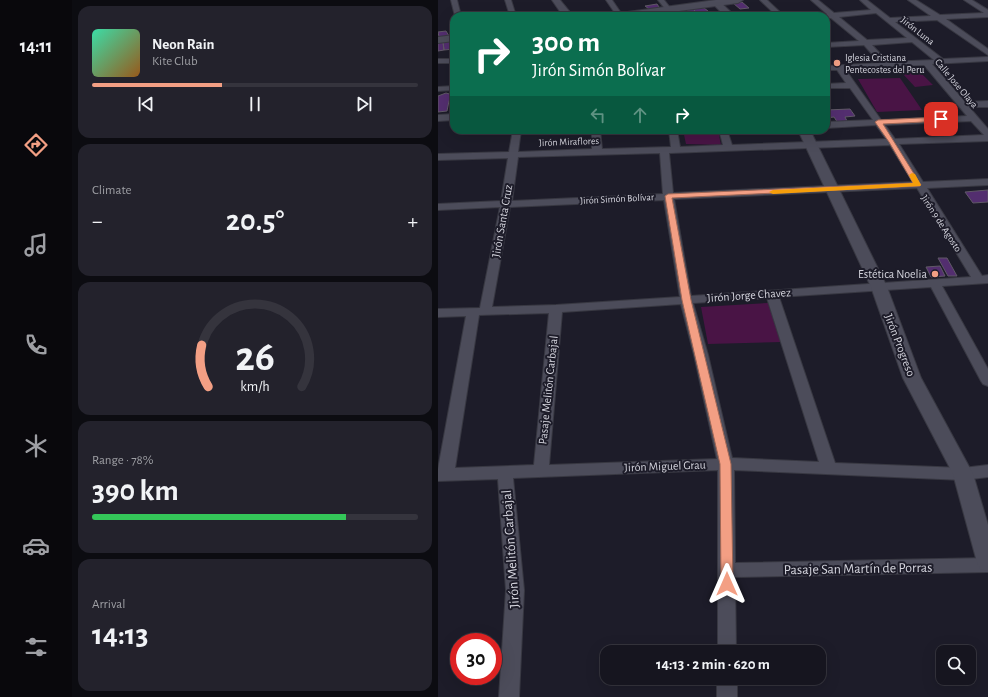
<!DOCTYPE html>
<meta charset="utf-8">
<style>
:root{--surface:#16151f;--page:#23222c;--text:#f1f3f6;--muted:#9e9fa4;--line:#35343d;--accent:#f39f84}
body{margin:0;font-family:"Alegreya Sans",sans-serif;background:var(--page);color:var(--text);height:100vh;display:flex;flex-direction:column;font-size:15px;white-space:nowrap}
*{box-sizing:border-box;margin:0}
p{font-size:13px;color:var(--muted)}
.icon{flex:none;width:22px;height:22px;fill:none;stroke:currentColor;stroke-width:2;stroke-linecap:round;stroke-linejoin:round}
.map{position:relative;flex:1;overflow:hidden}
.details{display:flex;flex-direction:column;gap:6px;padding:6px;background:#0c0c11;width:366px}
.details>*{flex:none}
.hud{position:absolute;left:12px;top:12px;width:380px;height:122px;border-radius:12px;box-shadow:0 4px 16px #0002,0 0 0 1px var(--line);background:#0b6e4f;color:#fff;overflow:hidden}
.controls{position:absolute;left:498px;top:645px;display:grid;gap:8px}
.controls a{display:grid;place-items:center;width:40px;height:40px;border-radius:8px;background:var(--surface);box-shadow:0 4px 16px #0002,0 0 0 1px var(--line);font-size:20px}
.speed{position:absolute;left:12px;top:633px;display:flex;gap:8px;font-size:20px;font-weight:700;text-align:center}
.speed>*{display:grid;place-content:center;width:52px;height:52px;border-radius:50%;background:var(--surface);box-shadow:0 4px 16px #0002,0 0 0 1px var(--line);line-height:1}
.speed .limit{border:6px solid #d22;background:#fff;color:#111}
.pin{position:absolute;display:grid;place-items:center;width:34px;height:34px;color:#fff;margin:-17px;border-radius:8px;box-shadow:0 2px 6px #0006}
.me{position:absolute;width:44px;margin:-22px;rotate:0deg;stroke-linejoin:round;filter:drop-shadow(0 0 3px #0008)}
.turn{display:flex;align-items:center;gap:14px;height:84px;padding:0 16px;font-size:18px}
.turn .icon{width:52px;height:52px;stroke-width:2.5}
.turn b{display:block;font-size:28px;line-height:34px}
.lanes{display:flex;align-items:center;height:38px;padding:0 16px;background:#0003;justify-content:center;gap:20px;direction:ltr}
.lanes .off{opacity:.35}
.big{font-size:30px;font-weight:700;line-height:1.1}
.details .tile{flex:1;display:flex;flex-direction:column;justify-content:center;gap:6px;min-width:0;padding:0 14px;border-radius:12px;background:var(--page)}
.details .dial{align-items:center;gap:0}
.dial svg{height:104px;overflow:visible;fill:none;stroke:var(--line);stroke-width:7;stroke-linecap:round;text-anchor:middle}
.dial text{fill:var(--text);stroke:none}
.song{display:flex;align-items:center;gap:12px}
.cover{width:48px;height:48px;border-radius:6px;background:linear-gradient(135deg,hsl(160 70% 55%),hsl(30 70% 35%))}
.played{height:4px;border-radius:2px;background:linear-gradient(90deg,var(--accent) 40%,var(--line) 40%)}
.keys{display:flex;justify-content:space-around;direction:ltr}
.heat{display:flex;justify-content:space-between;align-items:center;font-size:22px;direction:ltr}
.charge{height:6px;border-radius:3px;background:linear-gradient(90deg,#34c759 78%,var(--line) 0)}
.trip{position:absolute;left:162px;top:645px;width:226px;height:40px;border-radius:12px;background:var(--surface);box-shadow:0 4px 16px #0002,0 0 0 1px var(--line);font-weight:700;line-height:40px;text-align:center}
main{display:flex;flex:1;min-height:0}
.menu{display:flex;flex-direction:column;width:72px;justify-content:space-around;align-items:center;background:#09080c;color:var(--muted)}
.menu .icon{width:28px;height:28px}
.menu .active{color:var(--accent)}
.menu b{font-size:18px;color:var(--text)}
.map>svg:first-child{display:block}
</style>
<main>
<nav class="menu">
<b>14:11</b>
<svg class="icon active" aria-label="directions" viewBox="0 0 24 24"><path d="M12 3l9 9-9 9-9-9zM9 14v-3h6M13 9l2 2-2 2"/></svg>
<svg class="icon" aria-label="music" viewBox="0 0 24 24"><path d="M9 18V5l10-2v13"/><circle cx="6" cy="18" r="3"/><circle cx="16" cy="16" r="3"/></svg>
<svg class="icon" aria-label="phone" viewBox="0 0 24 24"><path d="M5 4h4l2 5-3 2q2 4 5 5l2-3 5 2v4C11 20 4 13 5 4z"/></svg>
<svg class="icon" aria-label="climate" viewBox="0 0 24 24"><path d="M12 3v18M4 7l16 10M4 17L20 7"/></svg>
<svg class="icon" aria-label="car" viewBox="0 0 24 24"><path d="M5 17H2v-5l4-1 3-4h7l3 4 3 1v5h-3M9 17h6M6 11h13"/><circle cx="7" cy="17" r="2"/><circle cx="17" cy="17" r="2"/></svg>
<svg class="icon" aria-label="filters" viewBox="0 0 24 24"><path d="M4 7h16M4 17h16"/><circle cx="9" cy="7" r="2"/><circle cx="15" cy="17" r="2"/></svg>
</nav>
<section class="details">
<div class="tile">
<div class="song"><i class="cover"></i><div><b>Neon Rain</b><p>Kite Club</p></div></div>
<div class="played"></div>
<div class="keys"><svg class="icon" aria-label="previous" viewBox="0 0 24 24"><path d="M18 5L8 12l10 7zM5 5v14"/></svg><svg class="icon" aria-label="pause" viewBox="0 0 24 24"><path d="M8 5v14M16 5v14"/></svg><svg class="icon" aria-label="next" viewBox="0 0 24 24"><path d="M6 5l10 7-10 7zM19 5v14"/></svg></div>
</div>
<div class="tile"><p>Climate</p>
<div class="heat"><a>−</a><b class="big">20.5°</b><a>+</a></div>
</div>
<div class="tile dial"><svg viewBox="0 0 100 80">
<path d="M14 69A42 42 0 1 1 86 69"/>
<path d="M14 69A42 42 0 0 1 9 37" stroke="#f39f84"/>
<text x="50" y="56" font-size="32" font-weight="700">26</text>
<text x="50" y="72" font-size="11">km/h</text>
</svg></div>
<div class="tile"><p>Range · 78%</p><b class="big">390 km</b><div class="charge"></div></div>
<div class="tile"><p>Arrival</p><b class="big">14:13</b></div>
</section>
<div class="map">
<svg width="550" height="697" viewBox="0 0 550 697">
<rect width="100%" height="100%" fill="#1d1c29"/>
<path fill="#491445" d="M481,71L495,85L477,87L464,73Z
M462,78L484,110L439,112L420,79Z
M245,130H280L283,145L248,144Z
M330,303L344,342L270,344L263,307Z"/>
<path fill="#532e6f" stroke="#605967" d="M304,2L311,8L302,9L295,3Z
M219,4L221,7L220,8L211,9L207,6Z
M266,8L270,11L275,16H262L255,9Z
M255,9L262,16H250L245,11Z
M245,11L250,16H237L233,12Z
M8,31L11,36L1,37L0,32Z
M16,41V49L6,50L5,42Z
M5,42L6,50L0,51V43Z
M8,93L15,95L11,101L9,111L0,112V96Z
M412,109L417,116L407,117L410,123H400L396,117L388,118V110Z
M550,190V202L535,203L527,192Z
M500,258H509L519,276H510Z
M502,266L507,276L493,277L488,267Z"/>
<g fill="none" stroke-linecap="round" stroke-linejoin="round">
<g stroke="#383842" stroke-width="2">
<path id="minor" d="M13,0H19L23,16H17Z
M67,0H73L78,16H72Z
M168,0H174L185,16H179Z
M220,0H226L234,10L233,11H229Z
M322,0H329L346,16H339Z
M373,0H380L396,13L433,10L422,0H429L452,18L493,16L470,0H478L502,15L546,13L526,0H534L550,10V17L508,19L550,49V55L499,20L457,22L505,59L550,57V61L494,64L527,102L550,101V107H531L550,129V141L461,144L485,182L550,179V185L489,188L544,276L550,275V283L504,286L550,369V386L545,384L543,381L493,287L341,297L397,463L525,468L550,465V477L525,480L296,470L297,563L550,558V572L297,577L298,652H280V470L75,478L86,590L81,697H61L68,590L60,479L0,481V469L28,316L0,317V309L42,308L62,207L0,210V204L63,201L70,158L0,160V154L71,152L75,130H83L80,152L154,149V130H162L164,149L233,147L231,130H239L242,147L285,145L281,130H289L294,145L448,139L438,125L388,128V122L435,120L412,88H388V84L408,83L399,70H388V66L442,63L426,45L388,47V43L421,41L393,18H388L387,16L389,14ZM438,13L469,38L429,40L401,17ZM474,42L496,60L450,62L434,45ZM486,65L529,116L443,120L407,69ZM533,121L546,135L457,139L447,125ZM452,145L475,182L235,193L231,153ZM222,153L225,194L74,201L80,157ZM479,188L533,277L253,296L236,199ZM226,200L242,297L118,305L54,307L72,207ZM329,298L381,462L294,458L270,355L255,303ZM243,304L256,355L279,459L111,465L124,312ZM111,313L96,465L17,468L41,315Z
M0,59H16V63H0Z
M16,86V90L0,91V87Z
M16,114V120L0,121V115Z
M279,678H299V697H279Z"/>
</g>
<g stroke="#383842" stroke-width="2">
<path id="tertiary" d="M114,0H122L135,16H125Z
M278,0L281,1L297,16H287L274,3Z
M360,130H372L449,287L483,378L535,474L550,525V571L542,569L539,562L515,474L465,378L433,287Z"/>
</g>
<g stroke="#383842" stroke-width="2">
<path id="secondary" d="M278,0H305L300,3L204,16H177L182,13Z
M16,35V41L0,43V37Z"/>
</g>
<use href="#minor" fill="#4c4c5a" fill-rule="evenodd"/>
<use href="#tertiary" fill="#4c4c5a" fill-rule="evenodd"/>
<use href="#secondary" fill="#4c4c5a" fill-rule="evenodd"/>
</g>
<path fill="#f39f84" stroke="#9e6756" d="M503,117L505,118V121L445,124L483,185L482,186L234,198L253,300L293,464L295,584L294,588L289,589L285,588L283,584L282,464L244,300L227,196L230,194L475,183L451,142L437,122L440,120Z"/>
<path fill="#f59e0b" d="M474,173L477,174L483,185L482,186L335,194L331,192L335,190L475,183L471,175Z"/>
<g fill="#f39f84" stroke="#1d1c29" stroke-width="1.5">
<circle cx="399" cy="63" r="4"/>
<circle cx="497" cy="274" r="4"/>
</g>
<g text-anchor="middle" stroke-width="4" stroke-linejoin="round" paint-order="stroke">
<g font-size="10" fill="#d4d4dd" stroke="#1d1c29">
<text transform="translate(480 30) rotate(38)" y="4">Jirón Luna</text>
<text transform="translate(519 83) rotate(50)" y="4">Calle Jose Olaya</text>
<text transform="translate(131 141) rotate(-2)" y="4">Jirón Miraflores</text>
<text transform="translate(179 198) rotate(-3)" y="4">Jirón Simón Bolívar</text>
<text transform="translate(504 223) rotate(57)" y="4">Jirón 9 de Agosto</text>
</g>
<g font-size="10" fill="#d4d4dd" stroke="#1d1c29" text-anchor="start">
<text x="407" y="61">Iglesia Cristiana<tspan x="407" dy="12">Pentecostes del Peru</tspan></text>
</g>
<g font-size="12" fill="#d4d4dd" stroke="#1d1c29">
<text transform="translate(64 221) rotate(-80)" y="4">Jirón Santa Cruz</text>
<text transform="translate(311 295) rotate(-4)" y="4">Jirón Jorge Chavez</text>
<text transform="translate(462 345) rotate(69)" y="4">Jirón Progreso</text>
<text transform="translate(110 390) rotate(-84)" y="4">Pasaje Melitón Carbajal</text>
<text transform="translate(227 466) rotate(-2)" y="4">Jirón Miguel Grau</text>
</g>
<g font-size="12" fill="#d4d4dd" stroke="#1d1c29" text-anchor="end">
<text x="489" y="278">Estética Noelia</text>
</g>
<g font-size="14" fill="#d4d4dd" stroke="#1d1c29">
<text transform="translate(72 549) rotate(-94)" y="5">Jirón Melitón Carbajal</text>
<text transform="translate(420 568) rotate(-1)" y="5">Pasaje San Martín de Porras</text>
</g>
</g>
</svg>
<div class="controls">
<a><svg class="icon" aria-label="search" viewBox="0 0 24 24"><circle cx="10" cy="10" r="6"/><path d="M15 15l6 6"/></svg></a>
</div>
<div class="speed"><div class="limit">30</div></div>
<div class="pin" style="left:503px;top:119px;background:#d93025"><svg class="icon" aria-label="arrive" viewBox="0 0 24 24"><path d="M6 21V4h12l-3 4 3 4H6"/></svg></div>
<svg class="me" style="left:289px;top:584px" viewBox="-20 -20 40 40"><path d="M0-17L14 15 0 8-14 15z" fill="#f39f84" stroke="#fff" stroke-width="4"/></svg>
<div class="trip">14:13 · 2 min · 620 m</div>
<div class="hud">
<div class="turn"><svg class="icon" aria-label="right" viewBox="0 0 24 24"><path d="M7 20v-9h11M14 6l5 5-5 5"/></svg><div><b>300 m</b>Jirón Simón Bolívar</div></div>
<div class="lanes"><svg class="icon off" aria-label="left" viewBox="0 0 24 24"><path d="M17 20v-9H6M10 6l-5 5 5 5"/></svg><svg class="icon off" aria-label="ahead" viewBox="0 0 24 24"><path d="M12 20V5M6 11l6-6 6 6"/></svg><svg class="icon" aria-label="right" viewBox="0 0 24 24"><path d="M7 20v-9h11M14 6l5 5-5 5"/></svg></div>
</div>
</div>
</main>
